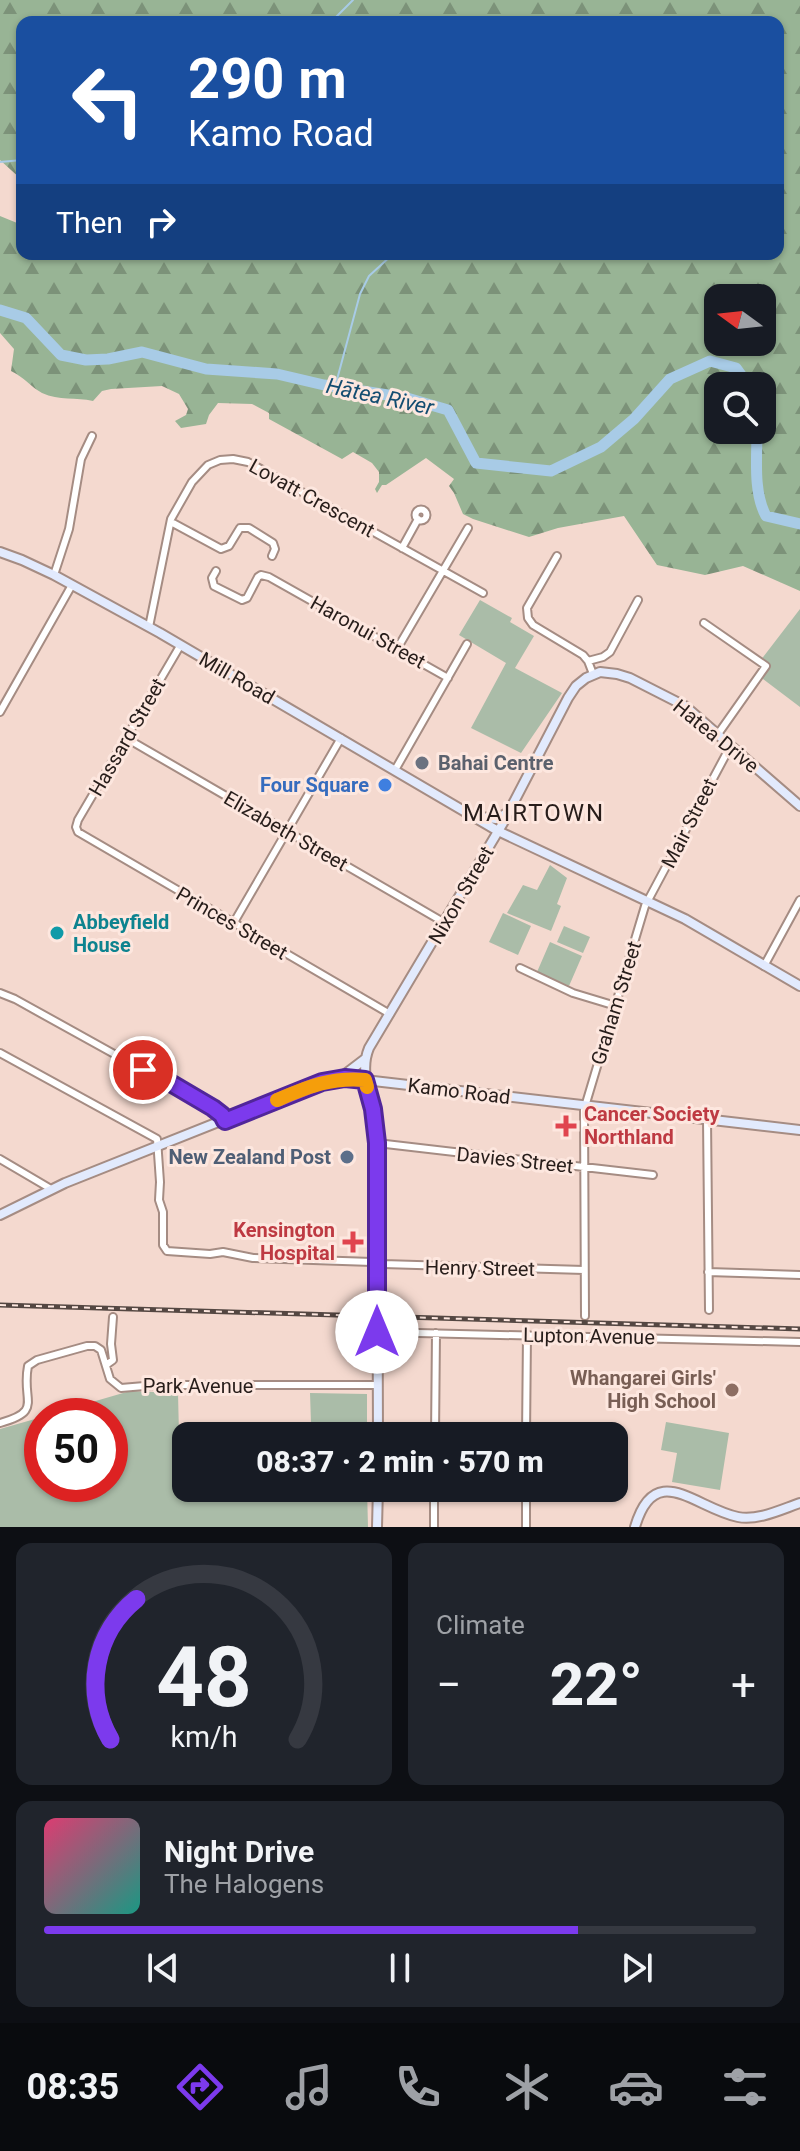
<!DOCTYPE html>
<meta charset="utf-8">
<style>
:root{--surface:#171b24;--page:#20242c;--text:#f1f3f6;--muted:#9ea1a6;--line:#363941;--accent:#7c3aed}
body{margin:0;font-family:Roboto,sans-serif;background:var(--page);color:var(--text);height:100vh;display:flex;flex-direction:column;font-size:30px;white-space:nowrap}
*{box-sizing:border-box;margin:0}
p{font-size:26px;color:var(--muted)}
.icon{flex:none;width:44px;height:44px;fill:none;stroke:currentColor;stroke-width:2;stroke-linecap:round;stroke-linejoin:round}
.map{position:relative;height:1527px;overflow:hidden}
.sheet{display:flex;flex-direction:column;gap:16px;padding:16px;background:#0d0f14;flex:1}
.sheet>*{flex:none}
.hud{position:absolute;left:16px;top:16px;width:768px;height:244px;border-radius:16px;box-shadow:0 2px 6px #0004;background:#1a4fa0;color:#fff;overflow:hidden}
.needle{width:52px;rotate:285deg}
.fabs{position:absolute;left:704px;top:284px;display:grid;gap:16px}
.fabs a{display:grid;place-items:center;width:72px;height:72px;border-radius:16px;background:var(--surface);box-shadow:0 2px 6px #0004;font-size:40px}
.speed{position:absolute;left:24px;top:1398px;display:flex;gap:16px;font-size:40px;font-weight:700;text-align:center}
.speed>*{display:grid;place-content:center;width:104px;height:104px;border-radius:50%;background:var(--surface);box-shadow:0 2px 6px #0004;line-height:1}
.speed .limit{border:12px solid #d22;background:#fff;color:#111}
.pin{position:absolute;display:grid;place-items:center;width:68px;height:68px;color:#fff;margin:-34px;border:4px solid #fff;border-radius:50%;box-shadow:0 2px 8px #0007}
.me{position:absolute;width:88px;margin:-44px;rotate:0deg;stroke-linejoin:round;filter:drop-shadow(0 0 6px #0008)}
.turn{display:flex;align-items:center;gap:28px;height:168px;padding:0 40px;font-size:36px}
.turn .icon{width:104px;height:104px;stroke-width:2.5}
.turn b{display:block;font-size:56px;line-height:68px}
.then{display:flex;align-items:center;height:76px;padding:0 40px;background:#0003;gap:16px;font-size:30px}
.big{font-size:60px;font-weight:800;line-height:1.1}
.sheet .widget{flex:1;display:flex;flex-direction:column;justify-content:center;gap:12px;min-width:0;padding:0 28px;border-radius:16px;background:var(--page)}
.sheet .dial{align-items:center;gap:0}
.dial svg{height:208px;overflow:visible;fill:none;stroke:var(--line);stroke-width:7;stroke-linecap:round;text-anchor:middle}
.dial text{fill:var(--text);stroke:none}
.song{display:flex;align-items:center;gap:24px}
.cover{width:96px;height:96px;border-radius:12px;background:linear-gradient(135deg,hsl(340 70% 55%),hsl(170 70% 35%))}
.played{height:8px;border-radius:4px;background:linear-gradient(90deg,var(--accent) 75%,var(--line) 75%)}
.keys{display:flex;justify-content:space-around;direction:ltr}
.heat{display:flex;justify-content:space-between;align-items:center;font-size:44px;direction:ltr}
.sheet .tiles{flex:1;display:grid;gap:16px;grid-template-columns:1fr 1fr}
.widget:last-child{grid-column:span 2}
.trip{position:absolute;left:172px;top:1422px;width:456px;height:80px;border-radius:16px;background:var(--surface);box-shadow:0 2px 6px #0004;font-weight:800;line-height:80px;text-align:center}
.tabs{display:flex;height:128px;justify-content:space-around;align-items:center;background:#090b0e;color:var(--muted)}
.tabs .icon{width:56px;height:56px}
.tabs .active{color:var(--accent)}
.tabs b{font-size:36px;color:var(--text)}
.map>svg:first-child{display:block}
</style>
<div class="map">
<svg width="800" height="1527" viewBox="0 0 800 1527">
<defs>
<pattern id="forest-firs" width="22" height="20" patternUnits="userSpaceOnUse" patternTransform="scale(2)"><rect width="22" height="20" fill="#98b495"/><path d="M5 1l3.5 6h-7zM16 11l3.5 6h-7z" fill="#7c9279"/></pattern>
</defs>
<rect width="100%" height="100%" fill="#f4d9cf"/>
<path fill="url(#forest-firs)" fill-rule="evenodd" d="M0,0H800V591L743,566L705,575L657,565L624,516L558,528L529,537L473,519L463,514L454,493L449,486L454,479L426,458L386,485H382L377,493L375,489L379,482V472L372,463L353,452L342,459L269,419V413L252,404L218,403L209,415L206,424L181,428L175,421L186,415L188,409L179,394L162,386L111,389L102,391L93,401C76,397 59,401 42,393C31,387 24,377 11,371L14,349L0,333V216L22,225V254H778V22H22V180L0,160ZM718,298H762V342H718ZM718,386H762V430H718Z"/>
<path fill="#aabca8" d="M480,600L512,618L510,622L534,636L515,668L562,693L521,753L471,728L506,663L459,635Z
M800,609V707L759,676L764,667L760,661Z
M550,865L567,878L557,904L561,906L551,931L507,913L523,885L537,890Z
M503,913L531,926L518,955L489,942Z
M564,926L590,937L583,953L557,942Z
M550,942L582,956L569,986L537,972Z
M130,1391L178,1393L179,1435L311,1423L310,1393L367,1394V1436H186V1488H367L368,1527H0V1429L42,1417V1484H110V1416H44Z
M666,1422L729,1433L720,1490L672,1482L677,1453L661,1450Z"/>
<g fill="none" stroke-linecap="round" stroke-linejoin="round">
<path stroke="#a8cbe6" stroke-width="2" d="M331,22L353,0
M0,162L22,160
M335,387L360,294L369,276L393,254"/>
<path stroke="#a8cbe6" stroke-width="11" d="M0,310L26,318L61,355L86,360L108,359L142,352L206,369L277,374L324,385L407,398L448,410L476,463L551,471L601,447L634,419L670,379L710,361L736,368L749,386
M757,430C757,457 753,492 766,516L800,524"/>
<g stroke="#a58c83" stroke-width="10">
<path id="street" d="M415.5 515a5.5 5.5 0 1 1 11 0a5.5 5.5 0 1 1-11 0Z
M171,522L221,549L229,546L240,528H249L273,543L275,549L272,556
M402,548L418,519
M557,556L527,608L528,618L533,625L583,655L588,661L593,674
M216,571L212,578L214,586L242,600L247,598L258,577L261,575L269,577L448,678
M54,575L69,529L81,459L92,436
M704,623L766,666L718,734
M149,627L171,519L192,482L208,465L220,460L233,459L248,462L483,593
M180,646L78,820L76,827L78,832L390,1014
M397,649L468,528
M588,661L603,657L610,652L638,600
M0,712L72,585
M126,738L445,923
M395,770L467,644
M233,924L341,738
M764,966L800,900
M520,968L573,993L616,1006
M0,993L15,999L143,1070L157,1075L213,1108L222,1115L225,1121
M0,1053L157,1139L160,1182L159,1200L163,1212V1245L167,1251L210,1254L223,1252L253,1258L372,1262L383,1264L584,1270
M707,1119L709,1310
M377,1143L653,1175
M0,1159L51,1189
M708,1272L800,1275
M585,1316L584,1110L645,906L731,745
M377,1332L800,1342
M106,1365L113,1360L111,1344L113,1317
M0,1423C44,1411 21,1401 28,1366L37,1360L87,1346H95L101,1350L110,1379L121,1388L156,1385H377
M435,1436L436,1333
M526,1436L527,1334
M434,1527V1488
M526,1527V1488"/>
</g>
<g stroke="#a58c83" stroke-width="12">
<path id="secondary" d="M0,552L22,560L54,575L160,633L498,831L685,919L800,986
M481,817L496,819L509,812
M340,1078L365,1059
M0,1215L65,1183L309,1086L339,1079L365,1080L800,1130
M378,1436L377,1143C376,1133 375,1122 373,1111C369,1089 360,1070 369,1048L503,823L568,698L576,686L586,678L600,672L617,674L630,678L685,706L800,806
M377,1527L378,1488
M635,1527C655,1459 695,1508 738,1517C758,1521 782,1509 800,1503"/>
</g>
<use href="#street" stroke="#fff" stroke-width="6"/>
<use href="#secondary" stroke="#e2eafd" stroke-width="8"/>
<g stroke="#544742" stroke-width="5">
<path id="rail" d="M0,1305L800,1329"/>
</g>
<use href="#rail" stroke="#fde7df" stroke-width="2" stroke-dasharray="6" stroke-linecap="butt"/>
</g>
<g fill="none" stroke-linecap="round" stroke-linejoin="round">
<g stroke="#51269a" stroke-width="20">
<path id="route" d="M143,1070L157,1075L213,1108L222,1115L225,1121L322,1082L345,1078L365,1080L373,1109L377,1143V1332"/>
</g>
<use href="#route" stroke="#7c3aed" stroke-width="14"/>
<path stroke="#f59e0b" stroke-width="14" d="M277,1100C308,1087 330,1077 365,1080L367,1087"/>
</g>
<circle fill="#6b7280" stroke="#fde7df" stroke-width="3" cx="422" cy="763" r="8"/>
<circle fill="#3f7fe0" stroke="#fde7df" stroke-width="3" cx="385" cy="785" r="8"/>
<circle fill="#0f9aa8" stroke="#fde7df" stroke-width="3" cx="57" cy="933" r="8"/>
<g fill="#e0444e" stroke="#fde7df" stroke-width="3">
<path d="M562 1114h8v8h8v8h-8v8h-8v-8h-8v-8h8z"/>
<path d="M349 1230h8v8h8v8h-8v8h-8v-8h-8v-8h8z"/>
</g>
<circle fill="#5c6f8a" stroke="#fde7df" stroke-width="3" cx="347" cy="1157" r="8"/>
<circle fill="#8d6e63" stroke="#fde7df" stroke-width="3" cx="732" cy="1390" r="8"/>
<g text-anchor="middle" stroke-width="6" stroke-linejoin="round" paint-order="stroke">
<g font-size="20" fill="#271d1a" stroke="#fde7df">
<text transform="translate(312 498) rotate(29)" y="7">Lovatt Crescent</text>
<text transform="translate(368 632) rotate(29)" y="7">Haronui Street</text>
<text transform="translate(237 678) rotate(30)" y="7">Mill Road</text>
<text transform="translate(716 736) rotate(39)" y="7">Hatea Drive</text>
<text transform="translate(127 737) rotate(-60)" y="7">Hassard Street</text>
<text transform="translate(689 823) rotate(-63)" y="7">Mair Street</text>
<text transform="translate(286 831) rotate(30)" y="7">Elizabeth Street</text>
<text transform="translate(461 895) rotate(-60)" y="7">Nixon Street</text>
<text transform="translate(232 923) rotate(30)" y="7">Princes Street</text>
<text transform="translate(616 1003) rotate(-73)" y="7">Graham Street</text>
<text transform="translate(459 1091) rotate(7)" y="7">Kamo Road</text>
<text transform="translate(515 1160) rotate(6)" y="7">Davies Street</text>
<text transform="translate(480 1268) rotate(1)" y="7">Henry Street</text>
<text transform="translate(589 1336) rotate(1)" y="7">Lupton Avenue</text>
<text x="198" y="1393">Park Avenue</text>
</g>
<g font-size="20" font-weight="bold" fill="#5b616d" stroke="#fde7df" text-anchor="start">
<text x="438" y="770">Bahai Centre</text>
</g>
<g font-size="20" font-weight="bold" fill="#366cbe" stroke="#fde7df" text-anchor="end">
<text x="369" y="792">Four Square</text>
</g>
<g font-size="20" font-weight="bold" fill="#0d838f" stroke="#fde7df" text-anchor="start">
<text x="73" y="929">Abbeyfield<tspan x="73" dy="23">House</tspan></text>
</g>
<g font-size="20" font-weight="bold" fill="#be3a42" stroke="#fde7df" text-anchor="start">
<text x="584" y="1121">Cancer Society<tspan x="584" dy="23">Northland</tspan></text>
<text x="335" y="1237" text-anchor="end">Kensington<tspan x="335" dy="23">Hospital</tspan></text>
</g>
<g font-size="20" font-weight="bold" fill="#4e5e75" stroke="#fde7df" text-anchor="end">
<text x="331" y="1164">New Zealand Post</text>
</g>
<g font-size="20" font-weight="bold" fill="#785e54" stroke="#fde7df" text-anchor="end">
<text x="716" y="1385">Whangarei Girls'<tspan x="716" dy="23">High School</tspan></text>
</g>
<g font-size="22" font-style="italic" fill="#144d71" stroke="#fde7df">
<text transform="translate(380 396) rotate(12)" y="8">Hātea River</text>
</g>
<g font-size="24" letter-spacing="2" fill="#271d1a" stroke="#fde7df">
<text x="534" y="821">MAIRTOWN</text>
</g>
</g>
</svg>
<div class="fabs">
<a><svg class="needle" viewBox="-14 -14 28 28"><path d="M0-13l5 13h-10z" fill="#e53935"/><path d="M0 13l5-13h-10z" fill="#9ea1a6"/></svg></a>
<a><svg class="icon" aria-label="search" viewBox="0 0 24 24"><circle cx="10" cy="10" r="6"/><path d="M15 15l6 6"/></svg></a>
</div>
<div class="speed"><div class="limit">50</div></div>
<div class="pin" style="left:143px;top:1070px;background:#d93025"><svg class="icon" aria-label="arrive" viewBox="0 0 24 24"><path d="M6 21V4h12l-3 4 3 4H6"/></svg></div>
<svg class="me" style="left:377px;top:1332px" viewBox="-20 -20 40 40"><circle r="19" fill="#fff"/><path d="M0-13L10 11 0 6-10 11z" fill="#7c3aed"/></svg>
<div class="trip">08:37 · 2 min · 570 m</div>
<div class="hud">
<div class="turn"><svg class="icon" aria-label="left" viewBox="0 0 24 24"><path d="M17 20v-9H6M10 6l-5 5 5 5"/></svg><div><b>290 m</b>Kamo Road</div></div>
<div class="then">Then<svg class="icon" aria-label="right" viewBox="0 0 24 24"><path d="M7 20v-9h11M14 6l5 5-5 5"/></svg></div>
</div>
</div>
<section class="sheet">
<div class="tiles">
<div class="widget dial"><svg viewBox="0 0 100 80">
<path d="M14 69A42 42 0 1 1 86 69"/>
<path d="M14 69A42 42 0 0 1 24 15" stroke="#7c3aed"/>
<text x="50" y="56" font-size="32" font-weight="700">48</text>
<text x="50" y="72" font-size="11">km/h</text>
</svg></div>
<div class="widget"><p>Climate</p>
<div class="heat"><a>−</a><b class="big">22°</b><a>+</a></div>
</div>
<div class="widget">
<div class="song"><i class="cover"></i><div><b>Night Drive</b><p>The Halogens</p></div></div>
<div class="played"></div>
<div class="keys"><svg class="icon" aria-label="previous" viewBox="0 0 24 24"><path d="M18 5L8 12l10 7zM5 5v14"/></svg><svg class="icon" aria-label="pause" viewBox="0 0 24 24"><path d="M8 5v14M16 5v14"/></svg><svg class="icon" aria-label="next" viewBox="0 0 24 24"><path d="M6 5l10 7-10 7zM19 5v14"/></svg></div>
</div>
</div>
</section>
<nav class="tabs">
<b>08:35</b>
<svg class="icon active" aria-label="directions" viewBox="0 0 24 24"><path d="M12 3l9 9-9 9-9-9zM9 14v-3h6M13 9l2 2-2 2"/></svg>
<svg class="icon" aria-label="music" viewBox="0 0 24 24"><path d="M9 18V5l10-2v13"/><circle cx="6" cy="18" r="3"/><circle cx="16" cy="16" r="3"/></svg>
<svg class="icon" aria-label="phone" viewBox="0 0 24 24"><path d="M5 4h4l2 5-3 2q2 4 5 5l2-3 5 2v4C11 20 4 13 5 4z"/></svg>
<svg class="icon" aria-label="climate" viewBox="0 0 24 24"><path d="M12 3v18M4 7l16 10M4 17L20 7"/></svg>
<svg class="icon" aria-label="car" viewBox="0 0 24 24"><path d="M5 17H2v-5l4-1 3-4h7l3 4 3 1v5h-3M9 17h6M6 11h13"/><circle cx="7" cy="17" r="2"/><circle cx="17" cy="17" r="2"/></svg>
<svg class="icon" aria-label="filters" viewBox="0 0 24 24"><path d="M4 7h16M4 17h16"/><circle cx="9" cy="7" r="2"/><circle cx="15" cy="17" r="2"/></svg>
</nav>
